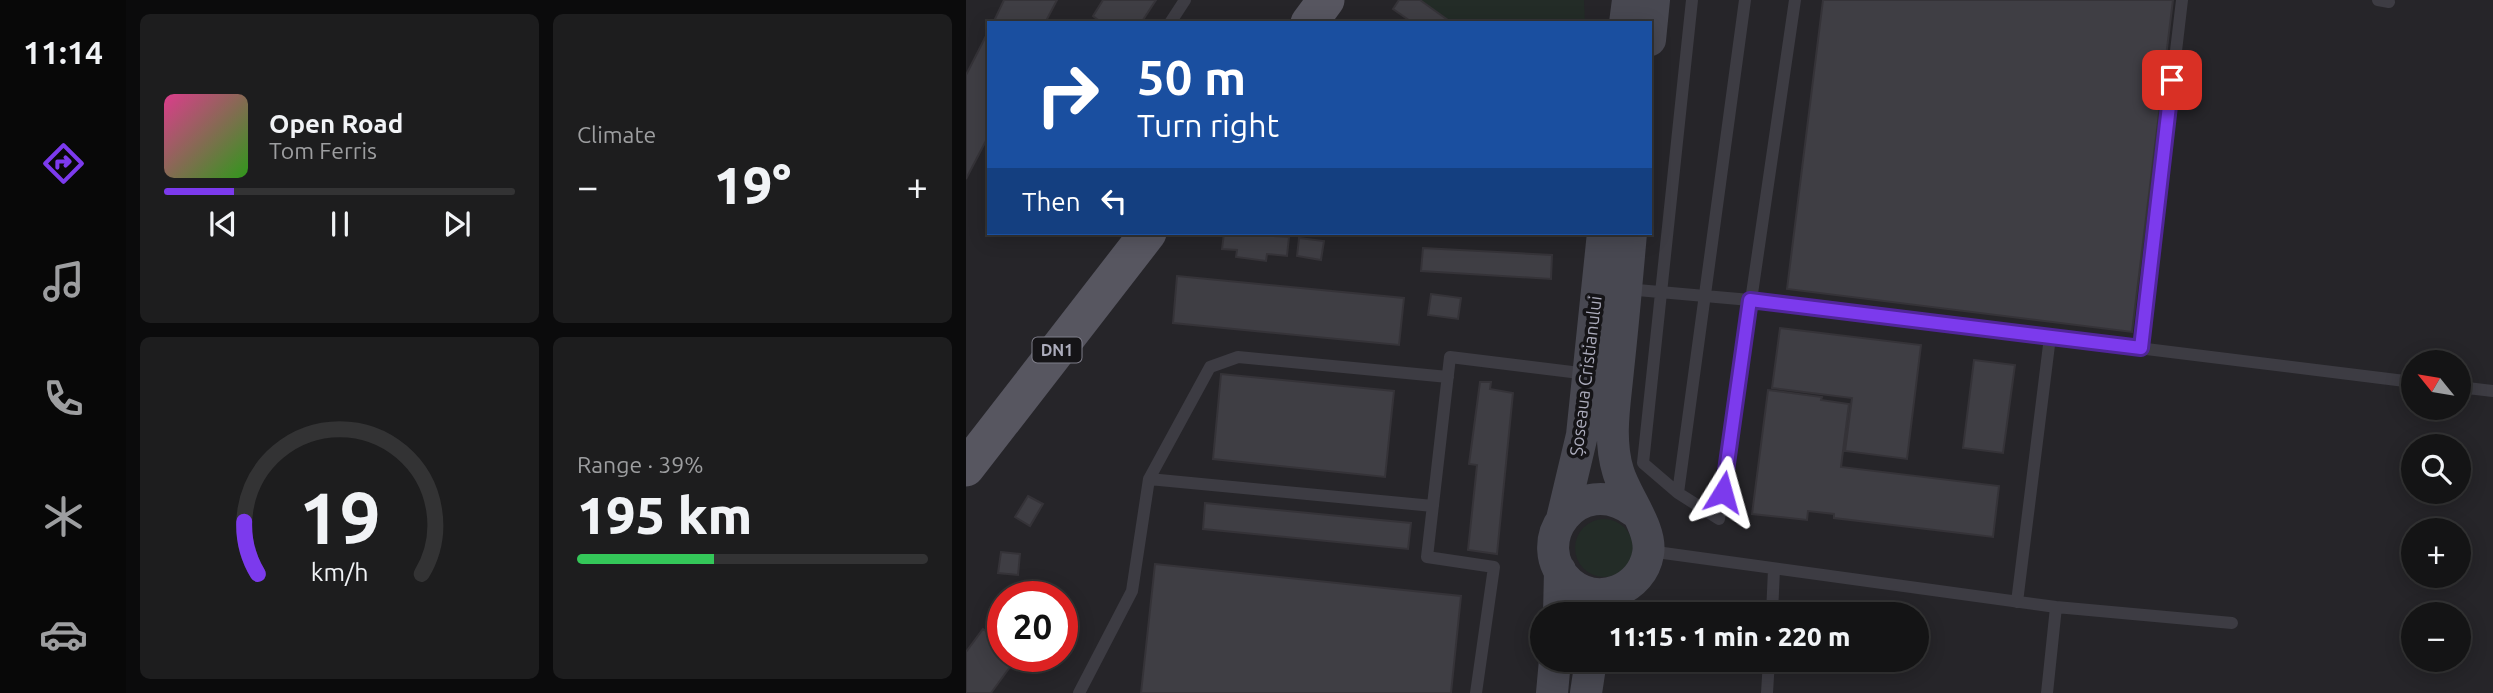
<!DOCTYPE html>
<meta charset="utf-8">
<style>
:root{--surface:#141415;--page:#1d1d1e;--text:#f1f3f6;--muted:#9d9ea0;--line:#333334;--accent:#7c3aed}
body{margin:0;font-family:Ubuntu,sans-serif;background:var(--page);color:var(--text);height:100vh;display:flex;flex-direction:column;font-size:26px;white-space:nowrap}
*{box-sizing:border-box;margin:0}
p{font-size:23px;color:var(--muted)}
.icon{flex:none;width:38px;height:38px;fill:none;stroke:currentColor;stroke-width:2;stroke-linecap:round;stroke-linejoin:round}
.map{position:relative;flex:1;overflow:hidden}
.side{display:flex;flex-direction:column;gap:14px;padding:14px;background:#0b0b0c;width:840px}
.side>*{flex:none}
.top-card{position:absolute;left:21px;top:21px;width:665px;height:214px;border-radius:0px;box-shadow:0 4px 18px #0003,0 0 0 2px var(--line);background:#1a4fa0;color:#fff;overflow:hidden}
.needle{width:46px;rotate:300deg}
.controls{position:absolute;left:1435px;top:350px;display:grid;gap:14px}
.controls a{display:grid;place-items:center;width:70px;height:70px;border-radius:50%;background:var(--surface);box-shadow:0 4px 18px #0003,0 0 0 2px var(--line);font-size:35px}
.speed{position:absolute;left:21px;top:581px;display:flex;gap:14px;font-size:35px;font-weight:700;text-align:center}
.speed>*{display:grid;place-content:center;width:91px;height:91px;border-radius:50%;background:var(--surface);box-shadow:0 4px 18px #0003,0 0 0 2px var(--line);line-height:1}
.speed .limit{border:10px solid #d22;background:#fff;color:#111}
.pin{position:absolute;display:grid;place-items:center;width:60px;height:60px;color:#fff;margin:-30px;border-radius:14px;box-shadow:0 4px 10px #0006}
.me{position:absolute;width:77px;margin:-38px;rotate:8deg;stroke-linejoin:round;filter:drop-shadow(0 0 5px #0008)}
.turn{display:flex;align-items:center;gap:24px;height:147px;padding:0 35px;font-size:32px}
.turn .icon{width:91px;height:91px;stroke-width:2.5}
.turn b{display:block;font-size:49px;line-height:60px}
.then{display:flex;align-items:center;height:66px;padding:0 35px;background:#0003;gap:14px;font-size:26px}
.big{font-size:52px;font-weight:800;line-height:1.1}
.side .widget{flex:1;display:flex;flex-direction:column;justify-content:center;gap:10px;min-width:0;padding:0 24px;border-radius:10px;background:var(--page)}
.side .dial{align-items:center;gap:0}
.dial svg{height:182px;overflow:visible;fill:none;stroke:var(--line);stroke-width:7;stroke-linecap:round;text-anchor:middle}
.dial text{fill:var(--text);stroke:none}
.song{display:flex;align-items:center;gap:21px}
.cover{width:84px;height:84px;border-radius:10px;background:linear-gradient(135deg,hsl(330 70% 55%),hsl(110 70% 35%))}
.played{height:7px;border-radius:4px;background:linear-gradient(90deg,var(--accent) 20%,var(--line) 20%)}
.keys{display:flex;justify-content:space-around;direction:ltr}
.heat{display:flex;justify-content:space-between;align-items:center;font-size:38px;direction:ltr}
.charge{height:10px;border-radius:5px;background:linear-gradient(90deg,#34c759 39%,var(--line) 0)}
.side .tiles{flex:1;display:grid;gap:14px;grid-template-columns:repeat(2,1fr)}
.trip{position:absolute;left:564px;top:602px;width:399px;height:70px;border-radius:35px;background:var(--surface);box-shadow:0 4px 18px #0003,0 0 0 2px var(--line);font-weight:800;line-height:70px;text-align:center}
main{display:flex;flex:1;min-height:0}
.tabs{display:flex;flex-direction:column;width:126px;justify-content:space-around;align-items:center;background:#080808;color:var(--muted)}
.tabs .icon{width:49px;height:49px}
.tabs .selected{color:var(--accent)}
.tabs b{font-size:32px;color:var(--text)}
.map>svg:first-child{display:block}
</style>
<main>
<nav class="tabs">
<b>11:14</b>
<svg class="icon selected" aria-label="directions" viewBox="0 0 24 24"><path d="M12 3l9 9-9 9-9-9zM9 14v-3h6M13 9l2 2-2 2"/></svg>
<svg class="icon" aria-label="music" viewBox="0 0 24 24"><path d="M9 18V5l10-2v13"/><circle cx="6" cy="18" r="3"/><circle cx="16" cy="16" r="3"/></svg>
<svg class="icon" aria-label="phone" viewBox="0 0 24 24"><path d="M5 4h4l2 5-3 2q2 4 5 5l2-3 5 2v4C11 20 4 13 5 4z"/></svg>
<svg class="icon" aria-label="climate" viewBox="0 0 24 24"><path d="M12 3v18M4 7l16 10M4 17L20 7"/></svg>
<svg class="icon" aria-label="car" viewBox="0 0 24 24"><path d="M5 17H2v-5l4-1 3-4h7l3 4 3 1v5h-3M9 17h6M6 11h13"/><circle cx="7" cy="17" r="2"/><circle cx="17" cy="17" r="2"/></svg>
</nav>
<section class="side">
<div class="tiles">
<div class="widget">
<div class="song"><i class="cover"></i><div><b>Open Road</b><p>Tom Ferris</p></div></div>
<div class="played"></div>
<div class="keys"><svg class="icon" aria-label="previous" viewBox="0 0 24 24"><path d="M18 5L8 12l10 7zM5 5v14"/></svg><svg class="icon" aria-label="pause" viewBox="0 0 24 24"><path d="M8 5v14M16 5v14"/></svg><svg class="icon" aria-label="next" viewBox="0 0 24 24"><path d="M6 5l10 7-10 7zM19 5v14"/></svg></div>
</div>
<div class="widget"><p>Climate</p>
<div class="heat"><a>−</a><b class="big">19°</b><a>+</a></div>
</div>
<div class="widget dial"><svg viewBox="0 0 100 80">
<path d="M14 69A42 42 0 1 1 86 69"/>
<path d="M14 69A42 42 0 0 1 8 46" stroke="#7c3aed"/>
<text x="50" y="56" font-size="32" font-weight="700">19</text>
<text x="50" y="72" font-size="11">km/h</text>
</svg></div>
<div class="widget"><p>Range · 39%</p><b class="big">195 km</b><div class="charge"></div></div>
</div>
</section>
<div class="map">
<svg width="1527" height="693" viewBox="0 0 1527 693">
<rect width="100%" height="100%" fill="#1a1a1c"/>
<path fill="#262529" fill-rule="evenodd" d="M0,0H1527V693H0ZM23,23H684V233H23ZM1447,362H1493V408H1447ZM1447,446H1493V492H1447ZM1447,530H1493V576H1447ZM37,597H96V656H37ZM576,614H950V660H576ZM1447,614H1493V660H1447Z"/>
<path fill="#232c27" d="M451,0H618L619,23H483Z
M609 548a29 29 0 1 1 58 0a29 29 0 1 1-58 0Z"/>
<path fill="#3f3e44" stroke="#353338" stroke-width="2" d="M38,0H91L79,23H27Z
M137,0H190L175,23H130L132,20L127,16Z
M433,0H454L486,23H447L427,9Z
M857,0H1207L1166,332L821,289Z
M23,30V135L0,179V75Z
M258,233L323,237L321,256L301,254L300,261L270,257L271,250L256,249Z
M333,238L358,241L355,260L331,256Z
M457,248L586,255L585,279L455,271Z
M211,276L438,298L433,345L207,323Z
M465,294L495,298L492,319L462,315Z
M814,328L955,345L941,459L879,451L886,398L806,388Z
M1008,360L1049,365L1037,453L997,448Z
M255,374L428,391L419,477L247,459Z
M514,382H525L524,389L547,393L531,554L502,550L511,465L503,464Z
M802,390L856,397L855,400L883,404L875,467L1033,486L1027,537L868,518V514L842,511L841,520L786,514Z
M62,496L77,504L64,526L49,517Z
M239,503L445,523L442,549L237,529Z
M35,552L54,554L52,575L32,573Z
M189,564L495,596L485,693H175Z
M17,629L37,643V656H52L25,693H0V652Z"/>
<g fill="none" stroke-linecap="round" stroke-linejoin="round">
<path stroke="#3d3c43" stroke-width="12" d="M779,0L712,493L753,519L829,0
M1412,0L1423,2
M204,23L219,0
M660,289L784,300L1447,382
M1175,348L1216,0
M1493,387L1527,391
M183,479L467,506
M712,493L677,463L726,0
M683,551L1090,607L1266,623
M1051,602L1084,337
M806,614L808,569
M113,693L166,591L183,479L244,367L272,357L482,377
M510,693L528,567L461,557L484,357L622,374
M801,693L803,660
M1081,693L1090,607"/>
<path stroke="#484851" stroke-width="32" d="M659,23L662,0
M684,40L688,0
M665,233C661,279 657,324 652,370C649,403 642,438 652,471C659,496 687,529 682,554C676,589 633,607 604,583C559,544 612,469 669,512
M596,519L616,435L637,233
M593,614L594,570
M586,693L589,660
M620,693L625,660"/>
<path stroke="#575660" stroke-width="37" d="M343,23L360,0
M0,468L182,233"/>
</g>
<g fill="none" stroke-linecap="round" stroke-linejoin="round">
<g stroke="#51269a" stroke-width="18">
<path id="route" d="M757,492L784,300L1175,348L1206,80"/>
</g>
<use href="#route" stroke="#7c3aed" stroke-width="12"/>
</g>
<g text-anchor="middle" stroke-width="7" stroke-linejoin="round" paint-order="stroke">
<rect fill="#151417" stroke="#7f7e8a" stroke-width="2" x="66.5" y="337.5" width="49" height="25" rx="5"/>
<g font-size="16" font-weight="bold" fill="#acacbc">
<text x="91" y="356">DN1</text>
</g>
<g font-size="18" fill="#acacbc" stroke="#151417">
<text transform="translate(620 376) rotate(-83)" y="6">Șoseaua Cristianului</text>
</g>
</g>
</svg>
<div class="controls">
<a><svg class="needle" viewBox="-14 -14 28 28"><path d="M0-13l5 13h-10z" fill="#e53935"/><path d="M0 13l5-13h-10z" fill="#9d9ea0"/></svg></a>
<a><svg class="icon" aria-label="search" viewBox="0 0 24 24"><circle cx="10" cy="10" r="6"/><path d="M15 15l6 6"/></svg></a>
<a>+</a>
<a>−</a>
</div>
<div class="speed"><div class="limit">20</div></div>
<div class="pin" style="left:1206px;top:80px;background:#d93025"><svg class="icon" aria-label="arrive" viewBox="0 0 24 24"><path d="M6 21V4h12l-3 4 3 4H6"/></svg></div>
<svg class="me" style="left:757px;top:492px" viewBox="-20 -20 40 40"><path d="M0-17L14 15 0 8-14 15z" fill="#7c3aed" stroke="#fff" stroke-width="4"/></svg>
<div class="trip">11:15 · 1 min · 220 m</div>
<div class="top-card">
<div class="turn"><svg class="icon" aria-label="right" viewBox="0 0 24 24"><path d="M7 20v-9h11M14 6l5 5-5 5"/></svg><div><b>50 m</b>Turn right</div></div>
<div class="then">Then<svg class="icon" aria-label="left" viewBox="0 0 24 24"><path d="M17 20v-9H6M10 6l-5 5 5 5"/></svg></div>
</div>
</div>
</main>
